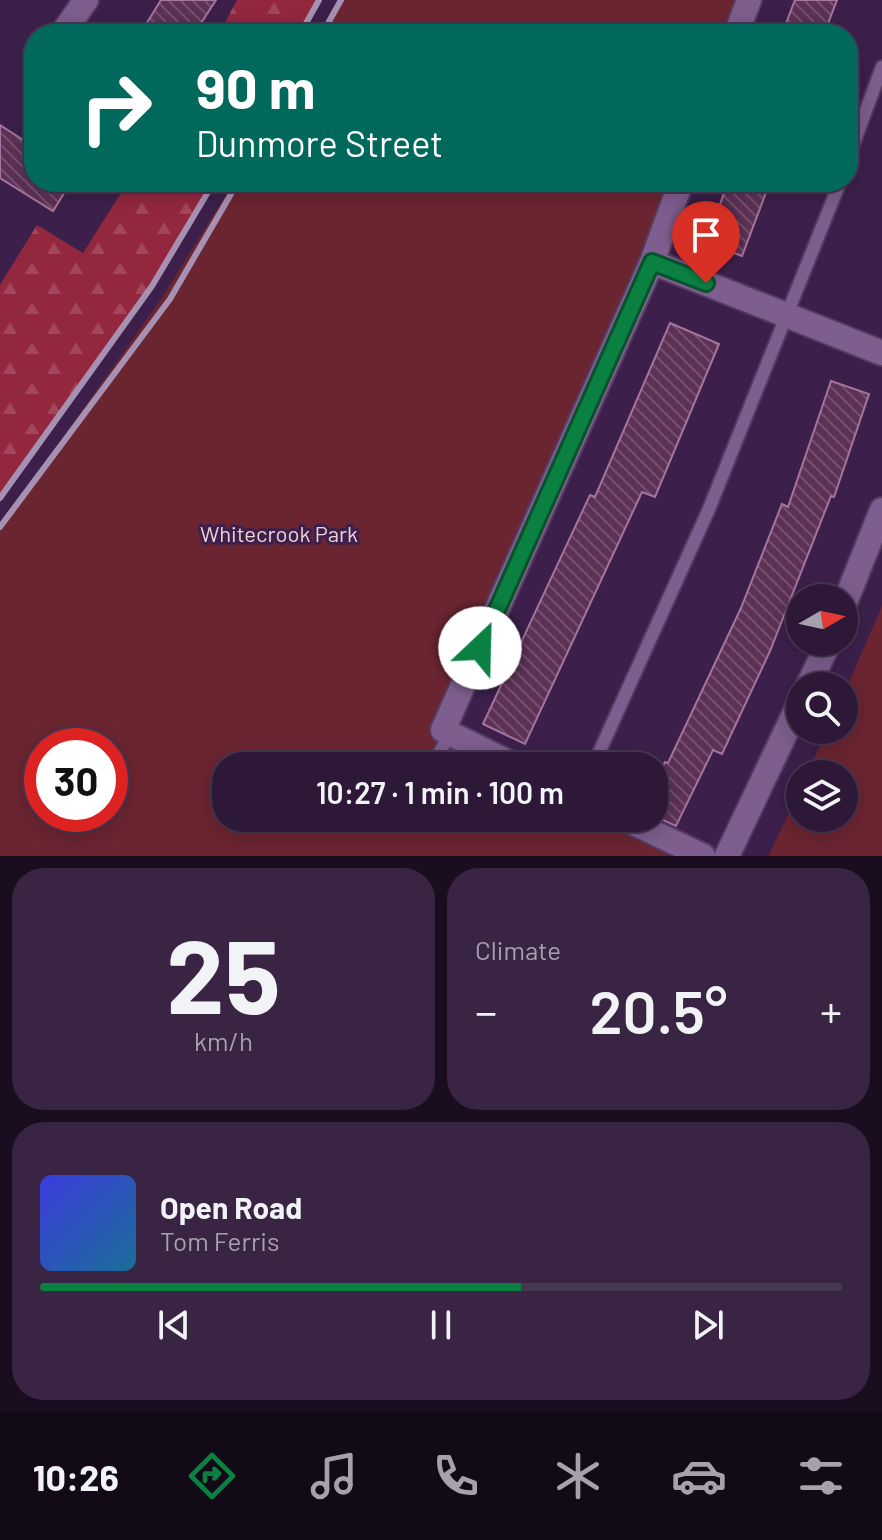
<!DOCTYPE html>
<meta charset="utf-8">
<style>
:root{--surface:#2d1838;--page:#392543;--text:#f1f3f6;--muted:#a7a0ae;--line:#483753;--accent:#0b8043}
body{margin:0;font-family:Barlow,sans-serif;background:var(--page);color:var(--text);height:100vh;display:flex;flex-direction:column;font-size:30px;white-space:nowrap}
*{box-sizing:border-box;margin:0}
p{font-size:26px;color:var(--muted)}
.icon{flex:none;width:44px;height:44px;fill:none;stroke:currentColor;stroke-width:2;stroke-linecap:round;stroke-linejoin:round}
.map{position:relative;height:856px;overflow:hidden}
.drawer{display:flex;flex-direction:column;gap:12px;padding:12px;background:#190d1f;flex:1}
.drawer>*{flex:none}
.top-card{position:absolute;left:24px;top:24px;width:834px;height:168px;border-radius:32px;box-shadow:0 4px 20px #0003,0 0 0 2px var(--line);background:#00695c;color:#fff;overflow:hidden}
.needle{width:52px;rotate:81deg}
.controls{position:absolute;left:786px;top:584px;display:grid;gap:16px}
.controls a{display:grid;place-items:center;width:72px;height:72px;border-radius:50%;background:var(--surface);box-shadow:0 4px 20px #0003,0 0 0 2px var(--line);font-size:40px}
.speed{position:absolute;left:24px;top:728px;display:flex;gap:16px;font-size:40px;font-weight:700;text-align:center}
.speed>*{display:grid;place-content:center;width:104px;height:104px;border-radius:50%;background:var(--surface);box-shadow:0 4px 20px #0003,0 0 0 2px var(--line);line-height:1}
.speed .limit{border:12px solid #d22;background:#fff;color:#111}
.pin{position:absolute;display:grid;place-items:center;width:68px;height:68px;color:#fff;margin:-82px -34px;border-radius:50% 50% 50% 0;rotate:-45deg;box-shadow:0 0 8px #0007}
.pin .icon{rotate:45deg}
.me{position:absolute;width:88px;margin:-44px;rotate:24deg;stroke-linejoin:round;filter:drop-shadow(0 0 6px #0008)}
.turn{display:flex;align-items:center;gap:28px;height:168px;padding:0 40px;font-size:36px}
.turn .icon{width:104px;height:104px;stroke-width:2.5}
.turn b{display:block;font-size:56px;line-height:68px}
.big{font-size:60px;font-weight:600;line-height:1.1}
.drawer .tile{flex:1;display:flex;flex-direction:column;justify-content:center;gap:12px;min-width:0;padding:0 28px;border-radius:32px;background:var(--page)}
.drawer .dial{align-items:center;gap:0}
.dial b{font-size:104px;line-height:1}
.song{display:flex;align-items:center;gap:24px}
.cover{width:96px;height:96px;border-radius:12px;background:linear-gradient(135deg,hsl(240 70% 55%),hsl(200 70% 35%))}
.played{height:8px;border-radius:4px;background:linear-gradient(90deg,var(--accent) 60%,var(--line) 60%)}
.keys{display:flex;justify-content:space-around;direction:ltr}
.heat{display:flex;justify-content:space-between;align-items:center;font-size:44px;direction:ltr}
.drawer .tiles{flex:1;display:grid;gap:12px;grid-template-columns:1fr 1fr}
.tile:last-child{grid-column:span 2}
.trip{position:absolute;left:212px;top:752px;width:456px;height:80px;border-radius:32px;background:var(--surface);box-shadow:0 4px 20px #0003,0 0 0 2px var(--line);font-weight:600;line-height:80px;text-align:center}
.menu{display:flex;height:128px;justify-content:space-around;align-items:center;background:#120a16;color:var(--muted)}
.menu .icon{width:56px;height:56px}
.menu .selected{color:var(--accent)}
.menu b{font-size:36px;color:var(--text)}
.map>svg:first-child{display:block}
</style>
<div class="map">
<svg width="882" height="856" viewBox="0 0 882 856">
<defs>
<pattern id="forest-firs" width="22" height="20" patternUnits="userSpaceOnUse" patternTransform="scale(2)"><rect width="22" height="20" fill="#93273e"/><path d="M5 1l3.5 6h-7zM16 11l3.5 6h-7z" fill="#a3465b"/></pattern>
<pattern id="building-back-hatch" width="6" height="6" patternUnits="userSpaceOnUse" patternTransform="scale(2)"><rect width="6" height="6" fill="#5c3155"/><path d="M-1 5l2 2M0 0l6 6M5-1l2 2" fill="none" stroke="#744f6e"/></pattern>
</defs>
<rect width="100%" height="100%" fill="#3c204b"/>
<path fill="url(#forest-firs)" d="M237,0H319L300,34H219Z
M128,182H214L152,286L0,498V285L37,225L83,253Z"/>
<path fill="#6b2531" fill-rule="evenodd" d="M341,0H749L736,34H322Z
M234,182H681L443,730L516,766H226V818H623L703,856H0V527L161,299ZM42,746H110V814H42Z
M882,606V856H771L769,855L800,789V818H844V774H807L827,730H844V694Z"/>
<path fill="url(#building-back-hatch)" stroke="#a5759d" stroke-width="2" d="M161,0H216L194,34H140Z
M795,0H837L824,34H782Z
M0,125L34,147V182H71L53,211L0,178Z
M728,182H770L742,256L706,243Z
M670,323L719,344L655,497L642,492L525,744L483,724L590,495L595,497Z
M831,381L869,394L834,497L831,496L770,651L722,754L713,750L676,826L654,816V785L665,762L668,763L741,608L782,504L788,507Z"/>
<g fill="none" stroke-linecap="round" stroke-linejoin="round">
<g stroke="#553b61" stroke-width="16">
<path id="service" d="M848,159L882,67
M432,766L450,734
M593,766L709,509L840,182"/>
</g>
<g stroke="#553b61" stroke-width="28">
<path id="minor" d="M62,34L86,0
M736,34L749,0
M652,262L882,353
M844,605L882,510
M808,686L829,642
M516,766L443,730L652,262L681,182
M623,818L703,856
M727,856L800,702"/>
</g>
<use href="#service" stroke="#7d5e8e" stroke-width="12"/>
<use href="#minor" stroke="#7d5e8e" stroke-width="24"/>
<path stroke="#a691b2" stroke-width="6" d="M300,34L319,0
M322,34L341,0
M0,498L152,286L214,182
M0,527L170,299L238,182"/>
</g>
<g fill="none" stroke-linecap="round" stroke-linejoin="round">
<g stroke="#07532c" stroke-width="20">
<path id="route" d="M480,648L652,262L706,283"/>
</g>
<use href="#route" stroke="#0b8043" stroke-width="14"/>
</g>
<g text-anchor="middle" stroke-width="6" stroke-linejoin="round" paint-order="stroke">
<g font-size="22" fill="#f1d2d4" stroke="#3c204b">
<text x="279" y="542">Whitecrook Park</text>
</g>
</g>
</svg>
<div class="controls">
<a><svg class="needle" viewBox="-14 -14 28 28"><path d="M0-13l5 13h-10z" fill="#e53935"/><path d="M0 13l5-13h-10z" fill="#a7a0ae"/></svg></a>
<a><svg class="icon" aria-label="search" viewBox="0 0 24 24"><circle cx="10" cy="10" r="6"/><path d="M15 15l6 6"/></svg></a>
<a><svg class="icon" aria-label="layers" viewBox="0 0 24 24"><path d="M12 4l9 5-9 5-9-5zM3 14l9 5 9-5"/></svg></a>
</div>
<div class="speed"><div class="limit">30</div></div>
<div class="pin" style="left:706px;top:283px;background:#d93025"><svg class="icon" aria-label="arrive" viewBox="0 0 24 24"><path d="M6 21V4h12l-3 4 3 4H6"/></svg></div>
<svg class="me" style="left:480px;top:648px" viewBox="-20 -20 40 40"><circle r="19" fill="#fff"/><path d="M0-13L10 11 0 6-10 11z" fill="#0b8043"/></svg>
<div class="trip">10:27 · 1 min · 100 m</div>
<div class="top-card">
<div class="turn"><svg class="icon" aria-label="right" viewBox="0 0 24 24"><path d="M7 20v-9h11M14 6l5 5-5 5"/></svg><div><b>90 m</b>Dunmore Street</div></div>
</div>
</div>
<section class="drawer">
<div class="tiles">
<div class="tile dial"><b>25</b><p>km/h</p></div>
<div class="tile"><p>Climate</p>
<div class="heat"><a>−</a><b class="big">20.5°</b><a>+</a></div>
</div>
<div class="tile">
<div class="song"><i class="cover"></i><div><b>Open Road</b><p>Tom Ferris</p></div></div>
<div class="played"></div>
<div class="keys"><svg class="icon" aria-label="previous" viewBox="0 0 24 24"><path d="M18 5L8 12l10 7zM5 5v14"/></svg><svg class="icon" aria-label="pause" viewBox="0 0 24 24"><path d="M8 5v14M16 5v14"/></svg><svg class="icon" aria-label="next" viewBox="0 0 24 24"><path d="M6 5l10 7-10 7zM19 5v14"/></svg></div>
</div>
</div>
</section>
<nav class="menu">
<b>10:26</b>
<svg class="icon selected" aria-label="directions" viewBox="0 0 24 24"><path d="M12 3l9 9-9 9-9-9zM9 14v-3h6M13 9l2 2-2 2"/></svg>
<svg class="icon" aria-label="music" viewBox="0 0 24 24"><path d="M9 18V5l10-2v13"/><circle cx="6" cy="18" r="3"/><circle cx="16" cy="16" r="3"/></svg>
<svg class="icon" aria-label="phone" viewBox="0 0 24 24"><path d="M5 4h4l2 5-3 2q2 4 5 5l2-3 5 2v4C11 20 4 13 5 4z"/></svg>
<svg class="icon" aria-label="climate" viewBox="0 0 24 24"><path d="M12 3v18M4 7l16 10M4 17L20 7"/></svg>
<svg class="icon" aria-label="car" viewBox="0 0 24 24"><path d="M5 17H2v-5l4-1 3-4h7l3 4 3 1v5h-3M9 17h6M6 11h13"/><circle cx="7" cy="17" r="2"/><circle cx="17" cy="17" r="2"/></svg>
<svg class="icon" aria-label="filters" viewBox="0 0 24 24"><path d="M4 7h16M4 17h16"/><circle cx="9" cy="7" r="2"/><circle cx="15" cy="17" r="2"/></svg>
</nav>
